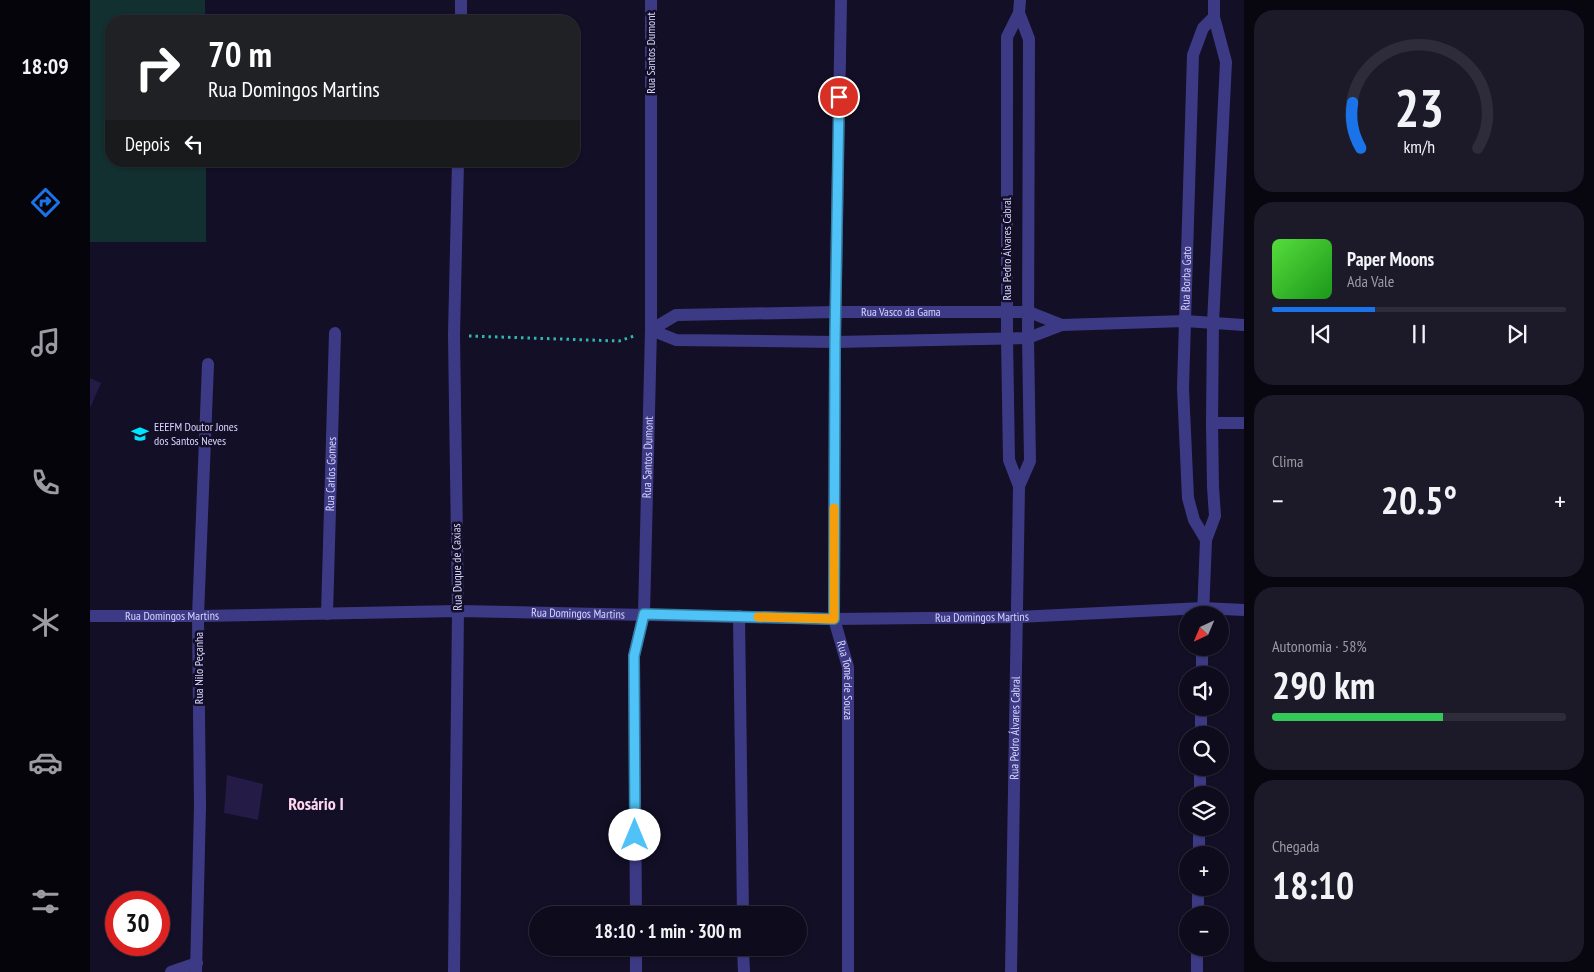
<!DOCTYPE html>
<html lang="pt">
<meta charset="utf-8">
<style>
:root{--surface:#0e0b1c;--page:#1c1929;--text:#f1f3f6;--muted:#9b9ba3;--line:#2e2b3b;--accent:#1a73e8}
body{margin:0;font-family:"PT Sans Narrow",sans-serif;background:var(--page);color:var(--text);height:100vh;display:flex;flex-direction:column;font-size:19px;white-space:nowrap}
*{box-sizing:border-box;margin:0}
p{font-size:16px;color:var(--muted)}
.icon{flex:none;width:28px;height:28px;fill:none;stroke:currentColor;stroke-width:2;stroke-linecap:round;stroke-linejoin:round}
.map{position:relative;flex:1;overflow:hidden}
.side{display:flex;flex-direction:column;gap:10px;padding:10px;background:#08060f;width:350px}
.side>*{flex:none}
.banner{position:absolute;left:15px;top:15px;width:475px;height:152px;border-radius:20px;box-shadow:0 1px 4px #0004,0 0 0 1px var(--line);background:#202124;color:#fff;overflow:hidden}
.needle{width:32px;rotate:224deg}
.tools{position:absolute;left:1089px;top:606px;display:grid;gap:10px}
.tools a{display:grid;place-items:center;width:50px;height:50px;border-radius:50%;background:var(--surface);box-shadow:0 1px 4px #0004,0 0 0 1px var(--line);font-size:25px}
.speed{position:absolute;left:15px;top:891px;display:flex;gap:10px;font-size:25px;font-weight:700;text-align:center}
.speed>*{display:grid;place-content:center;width:65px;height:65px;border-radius:50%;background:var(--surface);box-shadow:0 1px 4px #0004,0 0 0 1px var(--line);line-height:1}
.speed .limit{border:8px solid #d22;background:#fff;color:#111}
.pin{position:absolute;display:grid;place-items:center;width:42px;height:42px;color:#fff;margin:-21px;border:2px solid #fff;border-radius:50%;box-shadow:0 1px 5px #0007}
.me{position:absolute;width:55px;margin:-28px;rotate:0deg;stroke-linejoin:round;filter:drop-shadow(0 0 4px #0008)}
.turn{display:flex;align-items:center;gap:18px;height:105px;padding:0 20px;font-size:22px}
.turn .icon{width:65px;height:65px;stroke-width:2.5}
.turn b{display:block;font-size:35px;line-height:42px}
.then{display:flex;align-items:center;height:48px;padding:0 20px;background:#0003;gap:10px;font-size:19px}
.big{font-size:38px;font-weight:600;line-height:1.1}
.side .card{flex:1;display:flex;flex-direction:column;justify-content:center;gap:8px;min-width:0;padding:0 18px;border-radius:20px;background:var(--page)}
.side .dial{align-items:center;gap:0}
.dial svg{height:130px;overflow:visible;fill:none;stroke:var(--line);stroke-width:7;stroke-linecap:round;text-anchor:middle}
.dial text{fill:var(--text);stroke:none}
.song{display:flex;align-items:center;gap:15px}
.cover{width:60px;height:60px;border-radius:8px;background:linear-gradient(135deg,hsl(110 70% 55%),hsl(120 70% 35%))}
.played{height:5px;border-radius:2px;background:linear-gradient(90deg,var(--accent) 35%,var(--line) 35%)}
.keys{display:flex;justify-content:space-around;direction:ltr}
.heat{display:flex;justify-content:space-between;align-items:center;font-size:28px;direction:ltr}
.charge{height:8px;border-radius:4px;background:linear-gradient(90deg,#34c759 58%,var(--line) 0)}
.trip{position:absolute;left:439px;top:906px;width:278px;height:50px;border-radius:25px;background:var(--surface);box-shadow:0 1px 4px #0004,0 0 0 1px var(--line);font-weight:600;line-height:50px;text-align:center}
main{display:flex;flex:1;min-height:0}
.tabs{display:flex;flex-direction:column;width:90px;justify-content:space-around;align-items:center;background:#06040b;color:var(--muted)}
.tabs .icon{width:35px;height:35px}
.tabs .current{color:var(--accent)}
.tabs b{font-size:22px;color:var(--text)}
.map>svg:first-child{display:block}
</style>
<main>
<nav class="tabs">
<b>18:09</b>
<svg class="icon current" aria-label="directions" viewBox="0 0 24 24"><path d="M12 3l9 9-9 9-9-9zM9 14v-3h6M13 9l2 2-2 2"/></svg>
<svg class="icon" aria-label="music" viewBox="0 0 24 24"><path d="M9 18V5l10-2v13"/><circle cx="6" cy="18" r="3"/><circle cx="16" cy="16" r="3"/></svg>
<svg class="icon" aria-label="phone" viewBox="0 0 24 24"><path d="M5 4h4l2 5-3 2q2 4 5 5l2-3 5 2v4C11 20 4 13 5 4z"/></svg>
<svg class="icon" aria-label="climate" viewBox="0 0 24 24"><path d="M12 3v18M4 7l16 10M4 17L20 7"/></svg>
<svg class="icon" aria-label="car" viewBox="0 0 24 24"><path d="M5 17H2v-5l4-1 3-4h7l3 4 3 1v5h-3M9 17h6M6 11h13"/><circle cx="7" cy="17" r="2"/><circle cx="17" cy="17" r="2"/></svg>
<svg class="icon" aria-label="filters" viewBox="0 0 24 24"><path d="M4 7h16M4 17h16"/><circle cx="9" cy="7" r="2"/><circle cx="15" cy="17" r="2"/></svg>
</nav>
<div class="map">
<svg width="1154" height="972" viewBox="0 0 1154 972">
<rect width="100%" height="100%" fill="#130f26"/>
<path fill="#12302f" d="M0,0H115V21H21V161H116V242H0Z"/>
<path fill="#241b47" d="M0,378L11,383L0,408Z
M137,775L173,784L168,820L134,813Z"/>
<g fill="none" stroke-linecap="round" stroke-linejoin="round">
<path stroke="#2fb8b0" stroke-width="3" stroke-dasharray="2.5 4" stroke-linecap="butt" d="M379,336L529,341L544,336"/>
<g stroke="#3d3a85" stroke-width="12">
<path id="s1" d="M751,0L745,342L744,619L758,667V972"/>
<path d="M371,21V0"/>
<path d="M561,330L586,340L745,342L938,338L972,325L1095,321L1154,325"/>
<path id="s2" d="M561,330L586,315L746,312H939L972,325"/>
<path d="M1122,423H1154"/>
<path d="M929,486L940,461L938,338L939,39L929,13L930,0"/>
<path id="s3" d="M1116,540L1104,520L1098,498L1093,388L1103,55L1113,28L1124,17"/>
<path id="s4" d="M237,614L245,333"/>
<path d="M1113,615L1116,540L1125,516L1123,487L1122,423L1123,323L1136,62L1124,17V0"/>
<path id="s5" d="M0,616H108L368,611L744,619L928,617L1113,608L1154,610"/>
<path d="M649,616L653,915"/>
<path d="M1112,675V648"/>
<path d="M1111,735V708"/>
<path d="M1110,795V768"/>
<path d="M1109,855V828"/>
<path id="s6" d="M546,915L544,656L554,614L561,330V0"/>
<path d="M1108,915V888"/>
<path d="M546,948V972"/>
<path d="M653,948L654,972"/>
<path d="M81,972L107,963"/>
<path d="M106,972L110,806L108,616L118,364"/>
<path d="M364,972L368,611L364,335L368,161"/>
<path id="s7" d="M921,972L929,486L919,460L917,338V37L929,13"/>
<path d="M1107,972V948"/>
</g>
</g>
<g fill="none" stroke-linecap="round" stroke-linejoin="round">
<g stroke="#337fa1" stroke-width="12">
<path id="route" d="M545,835L544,656L554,614L744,619L745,342L749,97"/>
</g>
<use href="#route" stroke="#4fc3f7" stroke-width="9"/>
<path stroke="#f59e0b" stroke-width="9" d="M668,617L744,619V508"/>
</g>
<defs>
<g id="school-bare" transform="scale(1.35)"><path d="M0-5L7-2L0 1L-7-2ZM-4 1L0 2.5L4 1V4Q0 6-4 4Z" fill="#00e5ff" stroke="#130f26" stroke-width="2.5" paint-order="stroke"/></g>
</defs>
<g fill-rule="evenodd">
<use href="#school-bare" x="50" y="434"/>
</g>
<g text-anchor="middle" stroke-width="5" stroke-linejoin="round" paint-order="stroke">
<g font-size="12" fill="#d9d4ff" stroke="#130f26">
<text transform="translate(561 53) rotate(-90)" y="4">Rua Santos Dumont</text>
<text transform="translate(917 249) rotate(-90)" y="4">Rua Pedro Álvares Cabral</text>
<text dy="4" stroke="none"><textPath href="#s3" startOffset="266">Rua Borba Gato</textPath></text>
<text dy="4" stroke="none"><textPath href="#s2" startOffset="254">Rua Vasco da Gama</textPath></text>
<text dy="4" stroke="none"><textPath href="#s6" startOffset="459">Rua Santos Dumont</textPath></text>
<text dy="4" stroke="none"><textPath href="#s4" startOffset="140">Rua Carlos Gomes</textPath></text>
<text transform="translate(367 567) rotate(-91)" y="4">Rua Duque de Caxias</text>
<text dy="4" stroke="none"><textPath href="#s5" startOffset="488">Rua Domingos Martins</textPath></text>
<text dy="4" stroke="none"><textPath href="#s5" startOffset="82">Rua Domingos Martins</textPath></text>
<text dy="4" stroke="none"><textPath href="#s5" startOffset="892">Rua Domingos Martins</textPath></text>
<text transform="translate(109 668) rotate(-90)" y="4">Rua Nilo Peçanha</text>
<text dy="4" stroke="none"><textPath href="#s1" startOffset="682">Rua Tomé de Souza</textPath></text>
<text dy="4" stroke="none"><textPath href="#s7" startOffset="244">Rua Pedro Álvares Cabral</textPath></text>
</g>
<g font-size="12" fill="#d9d4ff" stroke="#130f26" text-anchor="start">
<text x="64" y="431">EEEFM Doutor Jones<tspan x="64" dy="14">dos Santos Neves</tspan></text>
</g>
<g font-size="18" font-weight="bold" fill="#ffd6f0" stroke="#130f26">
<text x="226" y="810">Rosário I</text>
</g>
</g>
</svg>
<div class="tools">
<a><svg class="needle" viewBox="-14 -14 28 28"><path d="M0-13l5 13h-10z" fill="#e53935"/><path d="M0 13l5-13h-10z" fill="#9b9ba3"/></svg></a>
<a><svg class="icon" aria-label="sound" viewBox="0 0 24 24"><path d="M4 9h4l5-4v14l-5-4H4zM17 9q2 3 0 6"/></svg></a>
<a><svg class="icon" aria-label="search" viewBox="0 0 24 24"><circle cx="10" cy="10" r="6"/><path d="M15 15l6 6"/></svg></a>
<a><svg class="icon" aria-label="layers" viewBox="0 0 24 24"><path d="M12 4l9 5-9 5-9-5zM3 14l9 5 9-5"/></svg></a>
<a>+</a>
<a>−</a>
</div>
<div class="speed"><div class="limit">30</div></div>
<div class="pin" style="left:749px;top:97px;background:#d93025"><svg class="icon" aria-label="arrive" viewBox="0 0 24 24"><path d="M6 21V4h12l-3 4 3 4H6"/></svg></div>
<svg class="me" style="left:545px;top:835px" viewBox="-20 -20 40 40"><circle r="19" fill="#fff"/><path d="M0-13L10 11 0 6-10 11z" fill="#4fc3f7"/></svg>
<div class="trip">18:10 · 1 min · 300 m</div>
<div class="banner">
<div class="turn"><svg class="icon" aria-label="right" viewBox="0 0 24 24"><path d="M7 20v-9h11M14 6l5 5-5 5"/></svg><div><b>70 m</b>Rua Domingos Martins</div></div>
<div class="then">Depois<svg class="icon" aria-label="left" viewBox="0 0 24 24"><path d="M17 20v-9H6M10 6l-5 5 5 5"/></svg></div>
</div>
</div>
<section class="side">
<div class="card dial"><svg viewBox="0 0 100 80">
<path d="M14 69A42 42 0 1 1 86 69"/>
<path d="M14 69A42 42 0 0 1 9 41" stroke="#1a73e8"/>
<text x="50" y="56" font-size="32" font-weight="700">23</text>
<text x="50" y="72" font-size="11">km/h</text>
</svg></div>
<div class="card">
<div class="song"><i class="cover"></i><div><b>Paper Moons</b><p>Ada Vale</p></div></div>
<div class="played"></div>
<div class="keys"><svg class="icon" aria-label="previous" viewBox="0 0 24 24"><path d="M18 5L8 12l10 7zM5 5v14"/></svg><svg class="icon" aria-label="pause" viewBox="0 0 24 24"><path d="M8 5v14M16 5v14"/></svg><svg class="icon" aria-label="next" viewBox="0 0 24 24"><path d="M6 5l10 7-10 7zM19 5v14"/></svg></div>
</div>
<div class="card"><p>Clima</p>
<div class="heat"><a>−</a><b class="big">20.5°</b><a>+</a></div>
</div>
<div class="card"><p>Autonomia · 58%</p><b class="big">290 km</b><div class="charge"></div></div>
<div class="card"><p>Chegada</p><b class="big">18:10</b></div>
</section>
</main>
